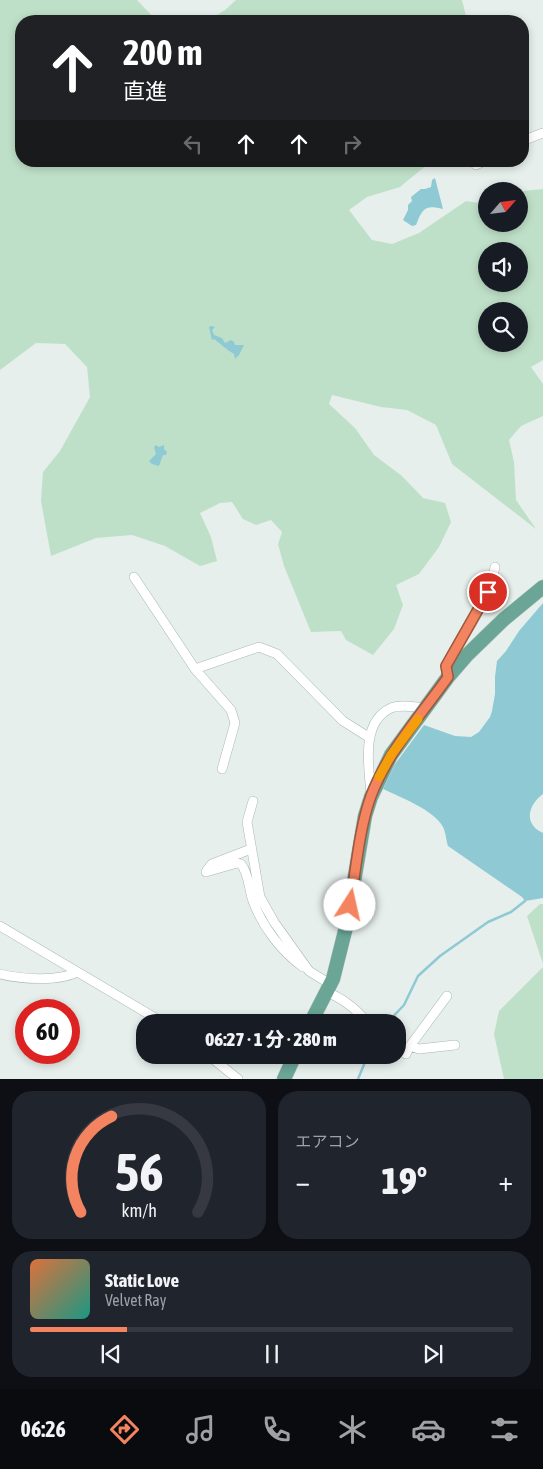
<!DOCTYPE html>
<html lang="ja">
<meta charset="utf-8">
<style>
:root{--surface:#171b24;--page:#20242c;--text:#f1f3f6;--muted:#9ea1a6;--line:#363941;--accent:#f4845f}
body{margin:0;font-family:"Asap Condensed","Noto Sans JP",sans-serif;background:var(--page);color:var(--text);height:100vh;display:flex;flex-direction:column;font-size:19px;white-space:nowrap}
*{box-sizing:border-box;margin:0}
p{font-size:16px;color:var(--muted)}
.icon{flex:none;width:28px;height:28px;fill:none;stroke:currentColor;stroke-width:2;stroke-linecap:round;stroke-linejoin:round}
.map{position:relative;height:1079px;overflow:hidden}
.panel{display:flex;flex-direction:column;gap:12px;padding:12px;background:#0d0f14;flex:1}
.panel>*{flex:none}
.hud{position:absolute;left:15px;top:15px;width:514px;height:152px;border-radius:20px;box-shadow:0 2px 8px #0003;background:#202124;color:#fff;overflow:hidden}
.needle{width:32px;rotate:62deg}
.buttons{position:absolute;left:478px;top:182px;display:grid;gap:10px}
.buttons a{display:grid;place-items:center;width:50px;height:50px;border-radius:50%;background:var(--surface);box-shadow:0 2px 8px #0003;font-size:25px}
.speed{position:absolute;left:15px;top:999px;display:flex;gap:10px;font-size:25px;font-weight:700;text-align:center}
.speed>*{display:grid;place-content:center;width:65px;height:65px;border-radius:50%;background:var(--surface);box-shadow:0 2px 8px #0003;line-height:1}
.speed .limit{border:8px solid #d22;background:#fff;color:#111}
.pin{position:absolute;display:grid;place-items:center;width:42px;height:42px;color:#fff;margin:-21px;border:2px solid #fff;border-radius:50%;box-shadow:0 1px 5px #0007}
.me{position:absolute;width:55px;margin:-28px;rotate:10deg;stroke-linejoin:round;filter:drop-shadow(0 0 4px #0008)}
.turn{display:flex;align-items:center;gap:18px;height:105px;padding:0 25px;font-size:22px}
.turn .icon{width:65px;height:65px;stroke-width:2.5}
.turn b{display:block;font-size:35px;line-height:42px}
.lanes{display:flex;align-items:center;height:48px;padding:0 25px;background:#0003;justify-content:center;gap:25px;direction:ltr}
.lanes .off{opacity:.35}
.big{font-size:38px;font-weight:800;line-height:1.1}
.panel .widget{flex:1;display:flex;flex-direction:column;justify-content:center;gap:8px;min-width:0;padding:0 18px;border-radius:20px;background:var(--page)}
.panel .dial{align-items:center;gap:0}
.dial svg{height:130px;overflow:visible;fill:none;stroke:var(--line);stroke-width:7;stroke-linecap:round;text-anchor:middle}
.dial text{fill:var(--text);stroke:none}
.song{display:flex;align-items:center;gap:15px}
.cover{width:60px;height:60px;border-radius:8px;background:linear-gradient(135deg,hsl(20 70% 55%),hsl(170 70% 35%))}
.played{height:5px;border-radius:2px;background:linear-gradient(90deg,var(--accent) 20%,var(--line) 20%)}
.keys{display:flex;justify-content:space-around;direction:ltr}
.heat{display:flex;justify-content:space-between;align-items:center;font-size:28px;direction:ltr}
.panel .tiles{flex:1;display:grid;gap:12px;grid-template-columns:1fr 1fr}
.widget:last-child{grid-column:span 2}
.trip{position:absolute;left:136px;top:1014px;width:270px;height:50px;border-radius:20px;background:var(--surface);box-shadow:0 2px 8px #0003;font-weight:800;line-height:50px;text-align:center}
.menu{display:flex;height:80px;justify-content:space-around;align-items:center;background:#090b0e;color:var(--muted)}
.menu .icon{width:35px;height:35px}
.menu .active{color:var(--accent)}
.menu b{font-size:22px;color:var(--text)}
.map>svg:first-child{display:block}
</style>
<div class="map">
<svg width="543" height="1079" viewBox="0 0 543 1079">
<rect width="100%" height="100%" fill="#e6efeb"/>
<path fill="#bfe0c8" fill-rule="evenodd" d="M0,0H137L157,21H21V161H473L460,166L428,164L400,187L367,197L349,210L372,240L392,244L419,233L466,201L486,204V224H519V194L523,191L543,189V360L531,367L543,384V416L521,426L509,440L514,462L516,500L536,529L452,464L436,425L407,410L381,407L332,395L329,404L355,428L374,455L402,476L423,498L445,503L451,522L439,547L419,574L396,585L403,605L394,629L373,655L346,640L341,631L311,632L284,566L278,544L282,532L271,520L256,525L243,519L232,502L220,503L200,513L211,537L217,561L200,566L165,546L132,535L96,538L51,556L41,501L43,472L60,451L90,397L87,367L65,344L36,343L0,370ZM486,251H519V284H486ZM486,311H519V344H486Z
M236,0H462L466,16L459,21H208L225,10Z
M540,904H543V964L527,916Z
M543,967V1079H504L494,1034L499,1011Z"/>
<path fill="#8ec9d4" d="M435,178L443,209C425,204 422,209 416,225L412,226L403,220L408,210V205L412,201L411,197L421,189H425L431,187L432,180Z
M211,326L215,327L212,330L214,335L222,338L225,343L231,340L234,342L235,345H244L239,355L235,359L234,354C227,350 221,344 214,339L212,340L209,327Z
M156,445L159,447L164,445V449L167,452L166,455H163L159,466L152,464L149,461L156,454L154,447Z
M543,603V794C528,805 523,824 543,833V898L525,901L522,897L448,846C446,840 446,833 443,827C434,810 400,797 383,789L395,764L424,725L455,736L471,737L479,732L490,717L492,711L495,694V677L497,661L506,651L519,631Z"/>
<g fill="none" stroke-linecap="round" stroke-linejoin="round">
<path stroke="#8ec9d4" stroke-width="2.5" d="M388,1022L404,1005L418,976L440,956L488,922L511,912L525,901
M358,1079L368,1055"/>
<g stroke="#a8b8b2" stroke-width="10">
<path id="street" d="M522,141L543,133
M476,165L484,161
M134,577L195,669L231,710L235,723L222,769
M195,669L259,647L277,654L343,721L370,738
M448,677L446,666C463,637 489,601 495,567
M371,794C369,768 360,722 391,708C401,704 415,707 426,708
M253,801L247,822L260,897L274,922L309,971L330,984
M207,870L212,864L251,849
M206,872L237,863L241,864C249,874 249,890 253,901C262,926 281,951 303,967
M0,926L162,1022
M0,974C21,979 58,982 77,972
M326,992C343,998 356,1009 367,1022
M410,1046L419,1049L455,1045
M398,1049L406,1054L410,1046L447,996
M208,1055L238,1079"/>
</g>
<g stroke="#c2cac8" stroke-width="15">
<path id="primary" d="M311,1022L333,979L347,923L365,816L371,797L391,755L448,677L467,655L503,620L543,587
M284,1079L295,1055"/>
</g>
<use href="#street" stroke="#fff" stroke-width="9"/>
<use href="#primary" stroke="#6aa596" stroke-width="14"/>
</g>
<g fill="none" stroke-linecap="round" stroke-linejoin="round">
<g stroke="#9f563e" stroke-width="12">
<path id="route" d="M350,905C356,870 359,829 371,796C388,751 421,715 448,677L446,666L488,592"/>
</g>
<use href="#route" stroke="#f4845f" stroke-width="9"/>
<path stroke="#f59e0b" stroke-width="9" d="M379,777L391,755L418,719"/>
</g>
</svg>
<div class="buttons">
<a><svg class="needle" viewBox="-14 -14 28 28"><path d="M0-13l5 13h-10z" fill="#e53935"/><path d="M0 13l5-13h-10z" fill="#9ea1a6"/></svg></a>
<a><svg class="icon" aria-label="sound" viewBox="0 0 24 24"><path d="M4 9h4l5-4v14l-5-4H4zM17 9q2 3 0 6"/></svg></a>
<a><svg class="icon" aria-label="search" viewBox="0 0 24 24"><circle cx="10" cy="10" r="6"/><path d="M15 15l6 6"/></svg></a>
</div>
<div class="speed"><div class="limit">60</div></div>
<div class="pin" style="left:488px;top:592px;background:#d93025"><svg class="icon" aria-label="arrive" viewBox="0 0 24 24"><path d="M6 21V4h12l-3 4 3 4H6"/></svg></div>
<svg class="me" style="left:350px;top:905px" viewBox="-20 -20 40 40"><circle r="19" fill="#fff"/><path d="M0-13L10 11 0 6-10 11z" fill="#f4845f"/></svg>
<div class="trip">06:27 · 1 分 · 280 m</div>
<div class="hud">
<div class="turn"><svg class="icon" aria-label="ahead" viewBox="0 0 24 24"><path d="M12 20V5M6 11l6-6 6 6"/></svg><div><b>200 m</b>直進</div></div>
<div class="lanes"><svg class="icon off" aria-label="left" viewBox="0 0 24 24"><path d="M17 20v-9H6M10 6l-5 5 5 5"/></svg><svg class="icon" aria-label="ahead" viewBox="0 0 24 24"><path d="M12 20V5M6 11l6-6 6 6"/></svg><svg class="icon" aria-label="ahead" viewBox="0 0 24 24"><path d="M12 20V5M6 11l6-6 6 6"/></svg><svg class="icon off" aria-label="right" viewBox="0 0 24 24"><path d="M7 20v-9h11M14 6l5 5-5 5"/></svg></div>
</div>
</div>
<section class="panel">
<div class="tiles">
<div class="widget dial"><svg viewBox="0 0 100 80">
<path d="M14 69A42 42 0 1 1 86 69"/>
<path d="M14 69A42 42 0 0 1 33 10" stroke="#f4845f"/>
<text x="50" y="56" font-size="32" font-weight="700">56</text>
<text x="50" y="72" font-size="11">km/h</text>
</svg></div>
<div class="widget"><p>エアコン</p>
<div class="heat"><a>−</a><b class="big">19°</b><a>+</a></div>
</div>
<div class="widget">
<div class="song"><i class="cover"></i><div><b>Static Love</b><p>Velvet Ray</p></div></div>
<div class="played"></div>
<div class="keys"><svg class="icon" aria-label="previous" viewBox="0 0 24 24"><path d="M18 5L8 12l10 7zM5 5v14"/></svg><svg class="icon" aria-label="pause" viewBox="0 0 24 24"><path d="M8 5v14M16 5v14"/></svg><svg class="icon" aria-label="next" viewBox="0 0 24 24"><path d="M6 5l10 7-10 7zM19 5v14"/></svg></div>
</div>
</div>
</section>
<nav class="menu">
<b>06:26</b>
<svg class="icon active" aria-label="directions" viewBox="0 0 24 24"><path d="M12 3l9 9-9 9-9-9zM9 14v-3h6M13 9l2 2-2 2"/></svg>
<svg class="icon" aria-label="music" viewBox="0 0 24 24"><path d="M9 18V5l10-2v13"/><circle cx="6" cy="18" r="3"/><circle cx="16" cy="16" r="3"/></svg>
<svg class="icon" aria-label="phone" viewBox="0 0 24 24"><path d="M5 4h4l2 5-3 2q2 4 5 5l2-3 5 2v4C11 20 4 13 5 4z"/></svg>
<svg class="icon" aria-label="climate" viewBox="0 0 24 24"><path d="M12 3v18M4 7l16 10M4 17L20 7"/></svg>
<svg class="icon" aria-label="car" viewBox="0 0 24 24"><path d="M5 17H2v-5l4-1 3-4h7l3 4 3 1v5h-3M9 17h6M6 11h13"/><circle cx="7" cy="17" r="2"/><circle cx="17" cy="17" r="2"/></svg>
<svg class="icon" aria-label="filters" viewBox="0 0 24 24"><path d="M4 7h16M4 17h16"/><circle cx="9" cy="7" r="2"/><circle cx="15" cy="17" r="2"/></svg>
</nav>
